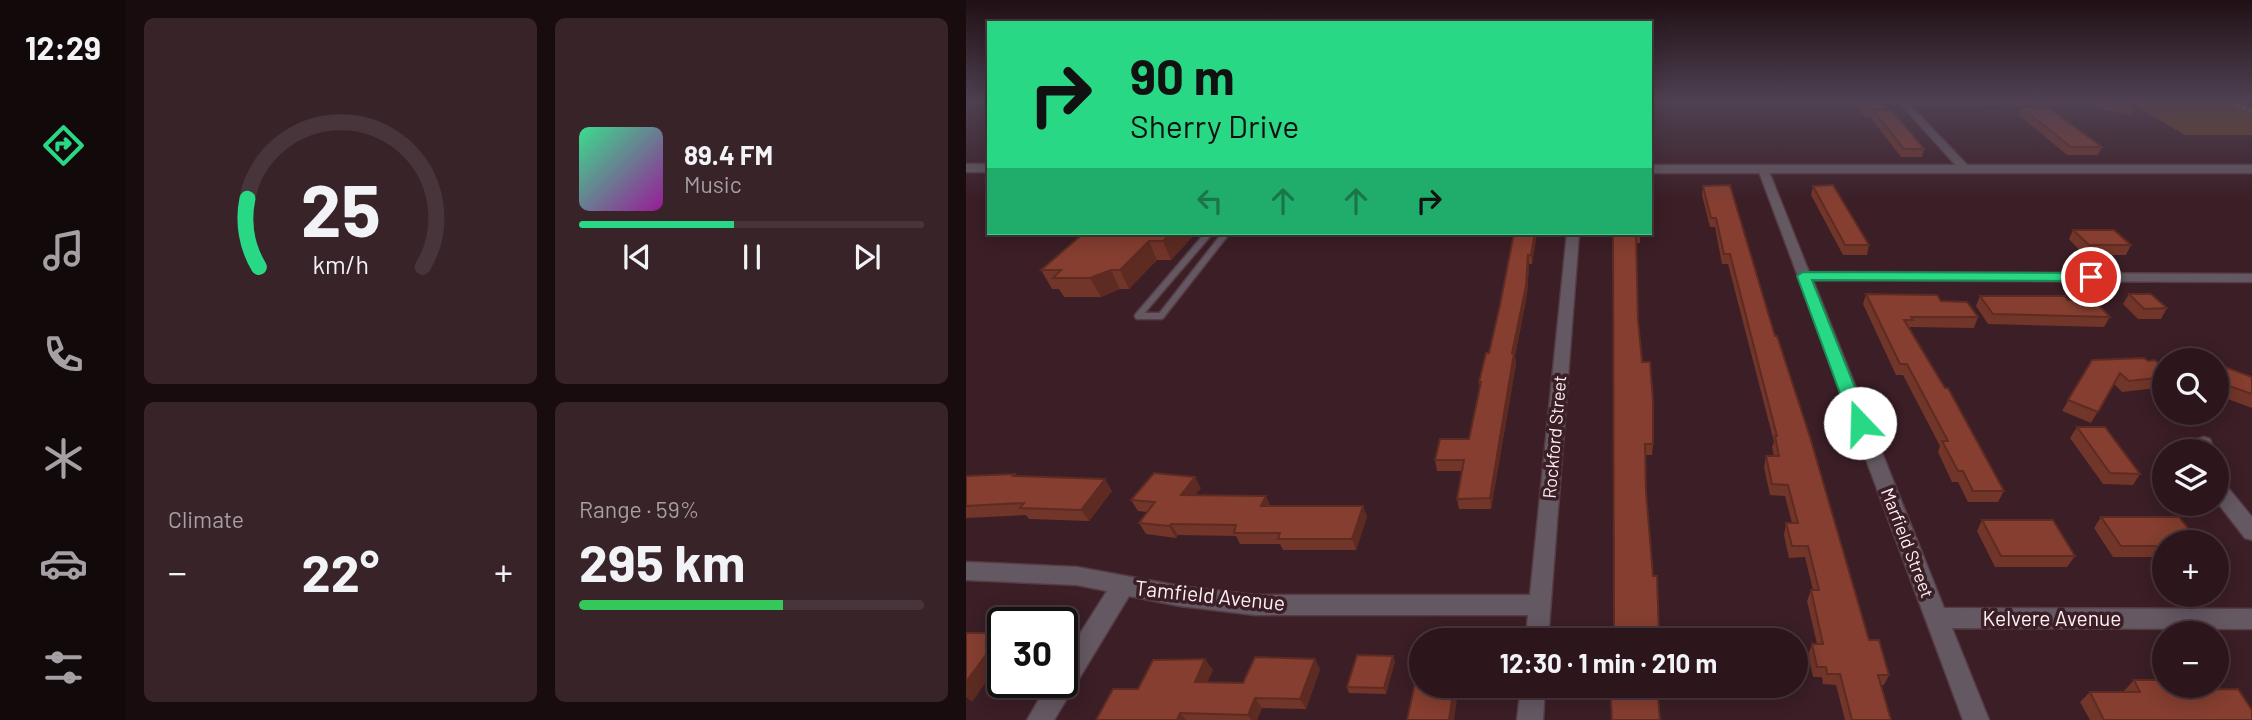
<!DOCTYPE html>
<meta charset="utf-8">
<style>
:root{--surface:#2c161c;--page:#382329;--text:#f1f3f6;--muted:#a69fa3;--line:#48353b;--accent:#28d885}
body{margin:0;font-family:Barlow,sans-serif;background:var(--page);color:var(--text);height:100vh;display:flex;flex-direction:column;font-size:26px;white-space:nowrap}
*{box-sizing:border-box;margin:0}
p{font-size:23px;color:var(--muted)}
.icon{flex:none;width:38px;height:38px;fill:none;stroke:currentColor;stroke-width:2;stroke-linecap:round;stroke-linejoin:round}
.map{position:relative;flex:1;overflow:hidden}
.sheet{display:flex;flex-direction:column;gap:18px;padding:18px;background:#180c0f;width:840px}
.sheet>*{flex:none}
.hud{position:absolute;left:21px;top:21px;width:665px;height:214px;border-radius:0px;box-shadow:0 4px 18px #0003,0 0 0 2px var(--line);background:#28d885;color:#111;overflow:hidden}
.controls{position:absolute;left:1186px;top:348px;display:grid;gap:14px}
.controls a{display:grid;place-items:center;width:77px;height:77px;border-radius:50%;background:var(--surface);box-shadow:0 4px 18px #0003,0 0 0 2px var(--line);font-size:35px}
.speed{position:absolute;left:21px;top:607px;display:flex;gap:14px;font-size:35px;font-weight:700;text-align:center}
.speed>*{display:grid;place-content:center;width:91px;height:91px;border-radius:50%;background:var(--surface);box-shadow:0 4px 18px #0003,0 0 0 2px var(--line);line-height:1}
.speed .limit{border:4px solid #111;border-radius:10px;background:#fff;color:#111}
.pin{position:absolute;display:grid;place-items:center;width:60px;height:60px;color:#fff;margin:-30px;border:4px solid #fff;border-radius:50%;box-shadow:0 2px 7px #0007}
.me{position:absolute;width:77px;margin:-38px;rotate:339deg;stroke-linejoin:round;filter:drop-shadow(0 0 5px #0008)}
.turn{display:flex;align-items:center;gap:24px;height:147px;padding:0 28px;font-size:32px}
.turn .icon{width:91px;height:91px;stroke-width:2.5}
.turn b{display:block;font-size:49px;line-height:60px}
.lanes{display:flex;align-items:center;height:66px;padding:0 28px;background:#0003;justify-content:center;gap:35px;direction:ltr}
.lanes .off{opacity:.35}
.big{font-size:52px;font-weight:700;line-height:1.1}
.sheet .tile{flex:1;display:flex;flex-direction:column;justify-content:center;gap:10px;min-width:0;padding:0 24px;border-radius:10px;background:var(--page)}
.sheet .dial{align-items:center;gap:0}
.dial svg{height:182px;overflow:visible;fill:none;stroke:var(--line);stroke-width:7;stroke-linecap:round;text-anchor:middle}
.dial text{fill:var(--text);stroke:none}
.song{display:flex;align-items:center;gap:21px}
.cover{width:84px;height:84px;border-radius:10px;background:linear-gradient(135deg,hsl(150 70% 55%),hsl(300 70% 35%))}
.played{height:7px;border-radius:4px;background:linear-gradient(90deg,var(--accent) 45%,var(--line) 45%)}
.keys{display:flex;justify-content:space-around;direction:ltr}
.heat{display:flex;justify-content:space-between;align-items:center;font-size:38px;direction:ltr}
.charge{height:10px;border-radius:5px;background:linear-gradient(90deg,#34c759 59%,var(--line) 0)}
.sheet .tiles{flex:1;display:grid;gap:18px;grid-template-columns:repeat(2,1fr)}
.trip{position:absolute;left:443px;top:628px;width:399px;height:70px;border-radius:35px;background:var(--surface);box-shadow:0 4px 18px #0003,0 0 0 2px var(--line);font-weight:700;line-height:70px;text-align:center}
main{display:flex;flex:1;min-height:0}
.tabs{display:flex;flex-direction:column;width:126px;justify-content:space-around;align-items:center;background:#12090b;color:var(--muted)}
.tabs .icon{width:49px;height:49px}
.tabs .active{color:var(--accent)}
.tabs b{font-size:32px;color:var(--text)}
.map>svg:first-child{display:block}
</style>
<main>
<nav class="tabs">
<b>12:29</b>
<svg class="icon active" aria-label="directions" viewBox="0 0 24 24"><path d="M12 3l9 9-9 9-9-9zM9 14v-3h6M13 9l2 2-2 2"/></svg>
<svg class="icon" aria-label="music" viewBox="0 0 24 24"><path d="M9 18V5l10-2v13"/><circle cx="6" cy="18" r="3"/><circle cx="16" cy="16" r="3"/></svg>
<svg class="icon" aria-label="phone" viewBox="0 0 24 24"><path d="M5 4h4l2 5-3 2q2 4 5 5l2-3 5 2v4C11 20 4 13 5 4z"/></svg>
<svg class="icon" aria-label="climate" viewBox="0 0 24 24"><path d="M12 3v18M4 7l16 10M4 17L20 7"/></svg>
<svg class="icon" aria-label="car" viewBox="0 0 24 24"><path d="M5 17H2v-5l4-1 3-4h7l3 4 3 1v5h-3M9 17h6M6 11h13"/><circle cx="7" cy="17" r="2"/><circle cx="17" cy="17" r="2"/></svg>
<svg class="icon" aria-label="filters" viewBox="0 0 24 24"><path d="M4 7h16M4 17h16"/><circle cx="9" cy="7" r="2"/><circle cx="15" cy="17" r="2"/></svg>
</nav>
<section class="sheet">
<div class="tiles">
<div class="tile dial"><svg viewBox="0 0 100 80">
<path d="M14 69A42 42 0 1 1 86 69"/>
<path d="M14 69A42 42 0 0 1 9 39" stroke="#28d885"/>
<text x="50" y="56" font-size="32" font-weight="700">25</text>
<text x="50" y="72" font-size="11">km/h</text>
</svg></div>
<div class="tile">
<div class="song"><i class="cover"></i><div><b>89.4 FM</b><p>Music</p></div></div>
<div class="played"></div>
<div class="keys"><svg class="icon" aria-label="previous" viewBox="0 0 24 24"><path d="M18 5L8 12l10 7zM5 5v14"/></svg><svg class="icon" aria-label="pause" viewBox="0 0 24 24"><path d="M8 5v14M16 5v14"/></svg><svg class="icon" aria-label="next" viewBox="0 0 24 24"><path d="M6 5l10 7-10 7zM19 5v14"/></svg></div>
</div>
<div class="tile"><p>Climate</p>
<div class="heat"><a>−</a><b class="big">22°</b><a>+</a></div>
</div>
<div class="tile"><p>Range · 59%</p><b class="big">295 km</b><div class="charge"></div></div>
</div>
</section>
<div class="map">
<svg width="1286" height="720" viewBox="0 0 1286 720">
<rect width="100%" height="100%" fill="#3b1e26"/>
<path fill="#6e4416" d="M1162,101H1268L1286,107V135H1219Z"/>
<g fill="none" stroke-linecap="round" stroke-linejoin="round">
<g stroke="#563b43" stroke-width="9">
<path id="service" d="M172,316H195L260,233
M172,316L243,233"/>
</g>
<g stroke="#563b43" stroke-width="3">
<path id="minor" d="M932,101H1093L1089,104L944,105L1003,167L1004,169L999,172L995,171Z
M793,167L802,169L843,272L1286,274V282L847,280L978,608L1286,609V629L986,628L1023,720H997L792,169Z
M601,233H613L582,640H560L562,615H289L214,606L163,596L88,720H61L83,682H96V662L141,591L111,585L0,580V562L111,567L214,586L289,595H564Z
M1238,437L1244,439L1249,452H1231L1229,444L1232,439Z
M1251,481L1258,483L1286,517V540L1279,538L1251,502Z
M555,686H579L577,720H551Z"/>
</g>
<g stroke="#563b43" stroke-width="3">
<path id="tertiary" d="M0,164H23V172H0Z
M684,165H1286V173H684Z"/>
</g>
<path stroke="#947f84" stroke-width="2.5" stroke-dasharray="4.5 2.5" stroke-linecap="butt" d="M1256,101L1286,111"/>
<use href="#service" stroke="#645862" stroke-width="6"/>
<use href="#minor" fill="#645862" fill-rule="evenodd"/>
<use href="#tertiary" fill="#645862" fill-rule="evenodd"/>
</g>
<path fill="#723529" d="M887,101H913L920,109L919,110L958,149L956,157H935L905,118L906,117H899Z
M1125,101H1164L1169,108L1165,115L1129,108Z
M1056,108L1136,147L1132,155H1101L1053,115Z
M737,186L809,336L903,640L923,675L918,685H915L925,720H879L870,685L857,684L856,677H847L842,655L846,644H851L841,601L845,590H847L839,557L823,558L818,535L820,523H826L819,496L804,495L798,467L800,456H808L806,447L808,442L762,264H756L749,227H744L736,195Z
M847,186L903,245L901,255H877L845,195Z
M1107,230L1165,245L1160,255H1118L1103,239Z
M118,233H230L205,260H191L163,289H154L135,297H98L93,289H86L75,270Z
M571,233L566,264H563L561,295L549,356L550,364L525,509H493L491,499L496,471H471L469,460L503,439L514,389L513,382L523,353L534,305Z
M647,233H674V243H670L672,320L687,444L686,455H679L680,492L687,576L693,635L692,640H647Z
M900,294L975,301L1012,317L1008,328L944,327V328L1038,491L1032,502H1002L992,482H986L972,452L974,446L937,375H930L897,304Z
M1163,294L1201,308L1195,319H1172L1157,304Z
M1014,296L1102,300L1144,317L1138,327L1022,324L1010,306Z
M1126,360L1182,361L1199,369V387L1156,392L1148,384L1125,423L1096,411Z
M1251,364L1286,377V408L1251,395Z
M1111,427L1174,474L1167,485L1137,484L1104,438Z
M0,476H51L146,491L123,521L63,519L60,515L0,518Z
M235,488L229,495L305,506H397L401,517L390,550H317L314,544H274L270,536L212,535L210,538L180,534L173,523L181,512L172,511L165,500Z
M1135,517L1199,542V557H1147L1128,528Z
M1016,520L1109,556L1101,567H1029L1011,531Z
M427,656L429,661L420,694L383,693L381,687Z
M354,669L340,709L296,708L291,720H130L172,689L247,670L241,682L277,683Z
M1168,680L1217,690L1286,720H1124L1114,702L1124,692H1158V691Z"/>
<path fill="#5d2b22" d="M205,233H230L205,260L197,241Z
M569,233H571L566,264L565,255Z
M183,241L191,260L163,289L154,270Z
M562,255L563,264L561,295L549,356L550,364L525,509L524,498Z
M145,270L154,289L135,297L124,278Z
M229,477L235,488L221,506L215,495Z
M139,479L146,491L123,521L115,510Z
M300,496L305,507L295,506Z
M397,506L401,517L390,550L386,539Z
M205,524L212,535L210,538L203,526Z
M36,633L37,634V658L6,702L0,697V682Z
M427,656L429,661L420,694L418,688Z
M239,659L247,670L237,692L229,682Z
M349,659L354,669L340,709L334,699Z
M488,686H493L488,720H483Z
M289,698L296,708L291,720H285L282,715Z
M214,713L220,720H211Z"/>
<path fill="#853e30" stroke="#5d2b22" stroke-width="2" d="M894,101H913L920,109H901Z
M1136,101H1164L1169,108Z
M1056,108H1083L1136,147H1105Z
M907,110H926L958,149H938Z
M764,185L809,336H811L844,437L903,640H913L923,675H912L925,720H886L874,674H861L860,667H851L846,644H857L845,590H853L842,546H826L820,523H832L822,485L806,484L800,456H813L809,436H811L764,254H758L750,218H745L737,186Z
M867,185L903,245H879L847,186Z
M1107,230H1148L1165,245H1123Z
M118,233H205L197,241H183L154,270H145L124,278H87L95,270H75Z
M548,233H569L565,255H562L560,286L546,353H548L524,498L491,499L498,460H469L474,439H503L515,382H513L520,353H523L534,305Z
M647,233H674V234H670L672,320L676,362H684L687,401V444H679L680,492L687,576H691L693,635L648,634Z
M900,294L971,295L975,301L1001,302L1012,317H945L947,320H938L979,388H982L1038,491H1007L997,471H992L976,441H982L941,364H934Z
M1163,294H1185L1201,308L1178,309Z
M1014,296H1099L1102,300H1128L1144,317L1027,314Z
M1178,358L1182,361L1189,360L1199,369V377L1163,381L1154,373L1132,412L1102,400L1126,360Z
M1251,364L1286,377V394L1255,383L1253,389H1251Z
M1111,427H1139L1174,474L1144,473Z
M188,473L229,477L215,495L300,496L295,506H397L386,539H312L314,533H268L270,525L205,524L203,526L173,523L189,502L165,500Z
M49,474L47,476L139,479L115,510L54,508L58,503L0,506V476Z
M1135,517H1213L1233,542H1199V546H1155Z
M1016,520H1087L1109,556H1035Z
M0,633H36L0,682Z
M391,655L427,656L418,688L381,687Z
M289,657L349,659L334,699L289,698L282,715L214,713L211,720H130L147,689H172L187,660L239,659L229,682L277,683Z
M453,665H455V686H488L483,720H441Z
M1168,680H1199V686H1215L1217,690L1272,689L1286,710V720H1138L1124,692H1174Z
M644,686H691L694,720H646Z"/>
<linearGradient id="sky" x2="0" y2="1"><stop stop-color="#201015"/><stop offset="0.5" stop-color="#4f4152"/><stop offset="1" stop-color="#4f4152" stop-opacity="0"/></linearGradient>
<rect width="1286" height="202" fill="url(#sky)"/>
<path fill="#28d885" stroke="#1a8c56" stroke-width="2" d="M837,272L1125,273L1132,277L1125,281L846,280L903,423L894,429L885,423L831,276Z"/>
<g text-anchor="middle" stroke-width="7" stroke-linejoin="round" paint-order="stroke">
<g font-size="18" fill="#fdf0f3" stroke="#3b1e26">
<text transform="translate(589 437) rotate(-85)" y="6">Rockford Street</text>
<text transform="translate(941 543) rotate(69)" y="6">Marfield Street</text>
</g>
<g font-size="21" fill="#fdf0f3" stroke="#3b1e26">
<text transform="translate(244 596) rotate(6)" y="7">Tamfield Avenue</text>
<text x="1086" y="626">Kelvere Avenue</text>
</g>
</g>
</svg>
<div class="controls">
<a><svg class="icon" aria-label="search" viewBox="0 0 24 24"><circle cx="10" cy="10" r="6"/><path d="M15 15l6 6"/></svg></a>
<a><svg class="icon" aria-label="layers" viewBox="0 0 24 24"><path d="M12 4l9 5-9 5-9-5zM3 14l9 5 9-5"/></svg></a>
<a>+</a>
<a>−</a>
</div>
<div class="speed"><div class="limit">30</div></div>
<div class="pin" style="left:1125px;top:277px;background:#d93025"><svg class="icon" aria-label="arrive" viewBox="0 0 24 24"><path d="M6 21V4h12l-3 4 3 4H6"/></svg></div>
<svg class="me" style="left:894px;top:423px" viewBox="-20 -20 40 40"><circle r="19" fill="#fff"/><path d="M0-13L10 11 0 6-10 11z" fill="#28d885"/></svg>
<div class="trip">12:30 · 1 min · 210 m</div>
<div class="hud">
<div class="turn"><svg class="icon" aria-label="right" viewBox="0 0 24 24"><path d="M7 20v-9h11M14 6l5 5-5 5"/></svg><div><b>90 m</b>Sherry Drive</div></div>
<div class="lanes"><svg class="icon off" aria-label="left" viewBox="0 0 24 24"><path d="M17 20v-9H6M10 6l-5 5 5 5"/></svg><svg class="icon off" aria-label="ahead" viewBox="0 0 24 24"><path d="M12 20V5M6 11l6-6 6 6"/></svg><svg class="icon off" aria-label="ahead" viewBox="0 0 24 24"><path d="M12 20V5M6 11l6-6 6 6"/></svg><svg class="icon" aria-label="right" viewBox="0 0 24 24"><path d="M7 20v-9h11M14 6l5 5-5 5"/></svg></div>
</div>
</div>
</main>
